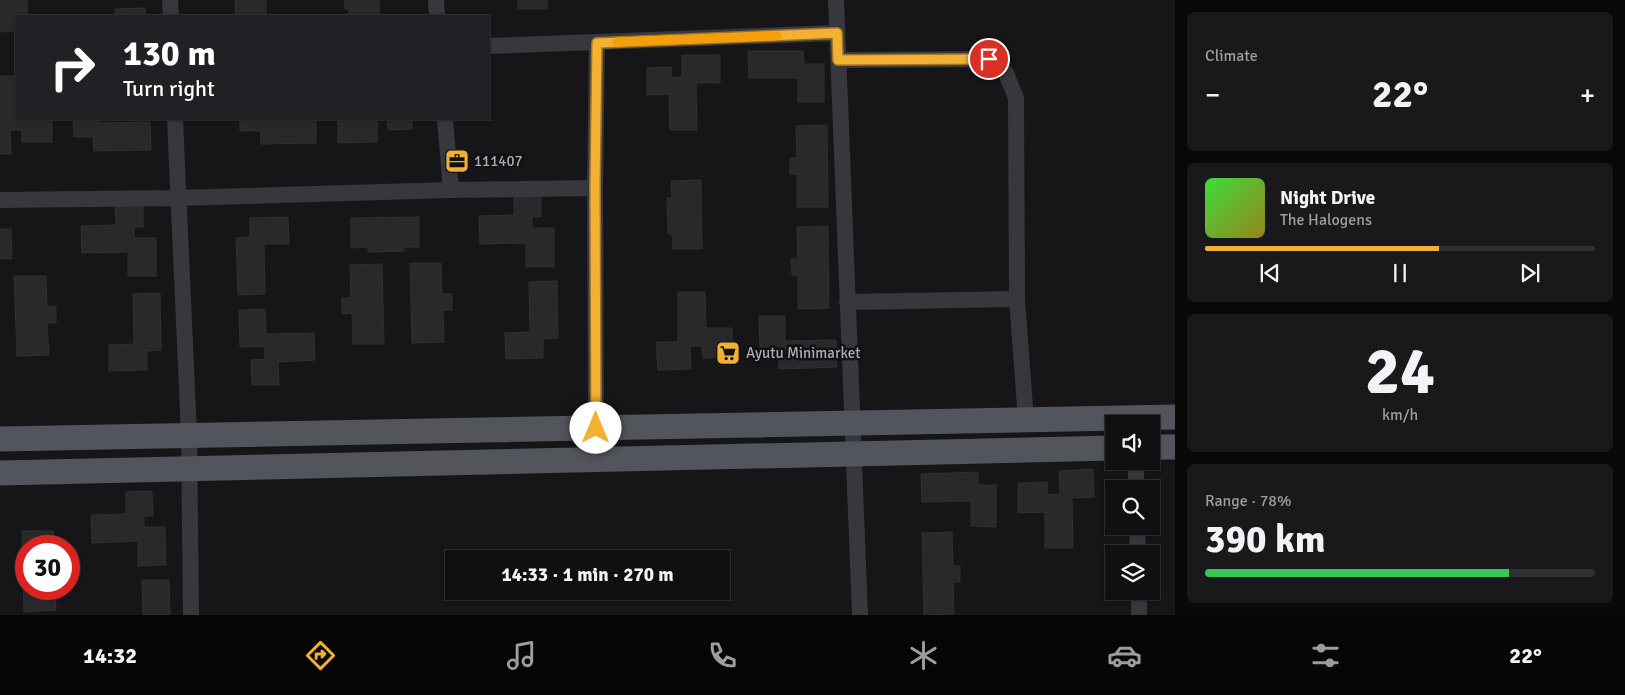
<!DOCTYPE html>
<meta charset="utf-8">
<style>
:root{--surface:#101012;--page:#19191b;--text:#f1f3f6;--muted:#9c9d9f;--line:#303032;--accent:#f2b134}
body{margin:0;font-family:Signika,sans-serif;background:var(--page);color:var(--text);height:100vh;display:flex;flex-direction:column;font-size:19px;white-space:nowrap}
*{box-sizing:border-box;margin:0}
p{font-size:16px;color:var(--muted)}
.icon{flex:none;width:28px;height:28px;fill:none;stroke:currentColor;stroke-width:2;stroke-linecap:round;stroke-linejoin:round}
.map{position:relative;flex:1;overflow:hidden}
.sheet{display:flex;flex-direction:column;gap:12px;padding:12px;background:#09090a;width:450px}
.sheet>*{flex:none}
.banner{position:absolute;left:15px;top:15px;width:475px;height:105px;border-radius:0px;box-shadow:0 1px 4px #0004,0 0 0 1px var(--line);background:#202124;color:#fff;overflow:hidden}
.tools{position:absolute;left:1105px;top:415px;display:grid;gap:10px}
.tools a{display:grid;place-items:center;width:55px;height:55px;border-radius:0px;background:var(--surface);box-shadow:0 1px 4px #0004,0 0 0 1px var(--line);font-size:25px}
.speed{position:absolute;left:15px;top:535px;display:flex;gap:10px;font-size:25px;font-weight:700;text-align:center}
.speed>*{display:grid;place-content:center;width:65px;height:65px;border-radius:50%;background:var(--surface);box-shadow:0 1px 4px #0004,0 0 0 1px var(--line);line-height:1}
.speed .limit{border:8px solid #d22;background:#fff;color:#111}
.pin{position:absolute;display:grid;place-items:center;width:42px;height:42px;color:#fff;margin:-21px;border:2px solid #fff;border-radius:50%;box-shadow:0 1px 5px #0007}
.me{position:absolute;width:55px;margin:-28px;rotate:0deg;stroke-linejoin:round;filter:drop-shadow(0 0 4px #0008)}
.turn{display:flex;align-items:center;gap:18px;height:105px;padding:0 25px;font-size:22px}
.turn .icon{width:65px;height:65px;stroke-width:2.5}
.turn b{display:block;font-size:35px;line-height:42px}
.big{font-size:38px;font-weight:700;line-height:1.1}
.sheet .widget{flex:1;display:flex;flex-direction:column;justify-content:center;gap:8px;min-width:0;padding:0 18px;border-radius:8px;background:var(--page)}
.sheet .dial{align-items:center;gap:0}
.dial b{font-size:65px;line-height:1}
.song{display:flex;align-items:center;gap:15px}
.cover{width:60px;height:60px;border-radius:8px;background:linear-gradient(135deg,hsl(120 70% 55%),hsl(50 70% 35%))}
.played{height:5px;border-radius:2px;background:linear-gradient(90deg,var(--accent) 60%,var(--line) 60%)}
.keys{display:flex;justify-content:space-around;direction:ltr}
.heat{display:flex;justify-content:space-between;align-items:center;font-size:28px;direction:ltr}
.charge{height:8px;border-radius:4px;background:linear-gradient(90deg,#34c759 78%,var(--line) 0)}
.trip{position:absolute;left:445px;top:550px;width:285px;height:50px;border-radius:0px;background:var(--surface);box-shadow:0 1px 4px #0004,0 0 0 1px var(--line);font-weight:700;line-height:50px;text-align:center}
.menu{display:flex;height:80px;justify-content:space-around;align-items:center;background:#060607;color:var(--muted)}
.menu .icon{width:35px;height:35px}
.menu .current{color:var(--accent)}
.menu b{font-size:22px;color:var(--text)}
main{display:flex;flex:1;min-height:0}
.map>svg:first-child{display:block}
</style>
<main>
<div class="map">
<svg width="1175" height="615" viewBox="0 0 1175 615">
<rect width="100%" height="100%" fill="#161618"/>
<path fill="#29292c" stroke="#303034" d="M0,0H27V16H16V31L0,32Z
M235,0H266V16H236Z
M344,0H379V16H349V9H345Z
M518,0H547V9H518Z
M145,8V16H115V9Z
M748,51H803L804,64H824V102H798V78H749Z
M682,55H720V83H696L697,130H670L669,94L647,95V68L671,67V77H682Z
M0,76H16V119H52V142H22V130H10L11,154H0Z
M73,119H99V123L150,122L151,150L94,151L93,137H74Z
M240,119H316V143L261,144L260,131H240Z
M338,119H412V129L388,130L387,120L377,121V142L338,143Z
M827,125L828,207H797V174H790V158H797L796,126Z
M701,180L702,249H673L672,234H668L667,198H672L671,181Z
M541,193V217H532V228H554V267H526V243L480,244L479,216L514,215V194Z
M143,202V227H134V238H156V276H128V252L82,253L81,226L116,225L115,203Z
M288,217L289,244H264L265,294L238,295L236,238L250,237V218Z
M419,217V247H404V251L368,252V247L351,248V218Z
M828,226L829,308L798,309V275H792L791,259H798L797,227Z
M0,229H11L12,259L0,258Z
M410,263H441L442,294H452V310H443L444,342L412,343Z
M382,264L384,344H353L352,313L342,314V298H351L350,265Z
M14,276H46L47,307L56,306V323H47L49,355L17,356Z
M557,281L558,338L543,339V358L506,359L505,333L530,332L529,282Z
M678,292H705L706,328H732V357L703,358L702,346H690L691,369L658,370L656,342H678Z
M160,293L161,350L147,351V370L109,371V345L134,344L133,294Z
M265,309L266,334L314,333L315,360L278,362L279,385H252L251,360L265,359V347H240L239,310Z
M759,316H785V341L836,340L837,367L779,369V355H760Z
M1093,469L1094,497L1072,498L1073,548H1045V512L1018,513V483L1047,482L1048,495L1060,494L1059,471Z
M978,472V485H996V527L971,526V501L922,502L921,474Z
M152,491L153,516H144V527H165L166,565L138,566V541L92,543L91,515L126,514V492Z
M22,531H53L54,546H26V589H55L56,610L24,612Z
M952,532L953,566H960V582H953L954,614L924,615L922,533Z
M142,580H169L170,615H143Z"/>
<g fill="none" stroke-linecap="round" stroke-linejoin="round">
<path stroke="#37383d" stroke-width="16" d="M170,0L171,16
M436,0L437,16
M836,0L860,615
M489,46L837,33
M839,60L989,59L1006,73L1016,98L1017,299L1026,420
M175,119L189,435L191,615
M445,119L451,190
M0,200L178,198L451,190L595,188
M847,302L1017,299
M596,428L595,188L597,43
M1136,461V489
M1137,526L1138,554
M1139,591V615"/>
<path stroke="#53555c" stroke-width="25" d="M0,439L1175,417
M1151,447H1175
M0,473L1114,448"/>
</g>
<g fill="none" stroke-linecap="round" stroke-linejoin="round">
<g stroke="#9d7322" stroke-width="12">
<path id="route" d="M596,428L595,188L597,43L837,33L838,60L989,59"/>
</g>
<use href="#route" stroke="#f2b134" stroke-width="9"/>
<path stroke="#f59e0b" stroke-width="9" d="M617,42L777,36"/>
</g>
<defs>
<g id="office-square" transform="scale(1.25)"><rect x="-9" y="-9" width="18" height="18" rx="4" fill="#f2b134" stroke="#111113"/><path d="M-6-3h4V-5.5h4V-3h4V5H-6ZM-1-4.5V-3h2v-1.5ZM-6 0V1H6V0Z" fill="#111"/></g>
<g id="supermarket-square" transform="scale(1.25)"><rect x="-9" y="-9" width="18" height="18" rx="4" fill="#f2b134" stroke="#111113"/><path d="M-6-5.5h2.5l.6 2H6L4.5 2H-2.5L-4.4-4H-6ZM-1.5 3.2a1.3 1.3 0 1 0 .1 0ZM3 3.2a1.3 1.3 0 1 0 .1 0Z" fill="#111"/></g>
</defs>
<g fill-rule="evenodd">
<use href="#office-square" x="457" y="161"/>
<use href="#supermarket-square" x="728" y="353"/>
</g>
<g text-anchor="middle" stroke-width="5" stroke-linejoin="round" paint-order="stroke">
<g font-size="15" fill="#a8adb8" stroke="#111113" text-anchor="start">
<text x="474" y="166">111407</text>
<text x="746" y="358">Ayutu Minimarket</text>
</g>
</g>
</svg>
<div class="tools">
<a><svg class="icon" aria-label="sound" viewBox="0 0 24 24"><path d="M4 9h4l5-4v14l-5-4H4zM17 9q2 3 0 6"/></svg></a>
<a><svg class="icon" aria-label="search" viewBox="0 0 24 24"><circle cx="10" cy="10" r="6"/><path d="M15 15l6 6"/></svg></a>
<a><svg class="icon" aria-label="layers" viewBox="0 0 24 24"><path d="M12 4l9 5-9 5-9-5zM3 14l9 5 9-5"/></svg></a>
</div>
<div class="speed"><div class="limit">30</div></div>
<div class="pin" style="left:989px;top:59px;background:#d93025"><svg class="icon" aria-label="arrive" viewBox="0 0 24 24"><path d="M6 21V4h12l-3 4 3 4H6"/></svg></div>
<svg class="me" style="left:596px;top:428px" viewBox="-20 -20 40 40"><circle r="19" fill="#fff"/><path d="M0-13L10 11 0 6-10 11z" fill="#f2b134"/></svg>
<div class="trip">14:33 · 1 min · 270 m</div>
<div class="banner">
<div class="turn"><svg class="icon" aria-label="right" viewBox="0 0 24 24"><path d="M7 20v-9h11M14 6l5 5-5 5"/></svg><div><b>130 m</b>Turn right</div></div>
</div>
</div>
<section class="sheet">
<div class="widget"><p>Climate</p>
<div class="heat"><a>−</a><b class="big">22°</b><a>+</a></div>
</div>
<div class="widget">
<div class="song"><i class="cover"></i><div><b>Night Drive</b><p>The Halogens</p></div></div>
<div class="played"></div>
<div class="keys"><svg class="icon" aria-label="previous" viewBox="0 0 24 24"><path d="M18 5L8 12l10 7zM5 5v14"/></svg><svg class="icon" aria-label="pause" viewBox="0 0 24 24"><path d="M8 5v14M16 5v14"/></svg><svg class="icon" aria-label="next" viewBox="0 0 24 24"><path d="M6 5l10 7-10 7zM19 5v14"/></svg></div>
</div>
<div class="widget dial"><b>24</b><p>km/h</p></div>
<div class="widget"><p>Range · 78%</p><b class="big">390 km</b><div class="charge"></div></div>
</section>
</main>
<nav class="menu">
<b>14:32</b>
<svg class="icon current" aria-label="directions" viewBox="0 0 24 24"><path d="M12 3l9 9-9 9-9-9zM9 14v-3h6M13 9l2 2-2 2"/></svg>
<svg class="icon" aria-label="music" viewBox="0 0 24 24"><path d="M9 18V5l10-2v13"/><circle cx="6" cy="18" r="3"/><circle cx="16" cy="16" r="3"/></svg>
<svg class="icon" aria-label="phone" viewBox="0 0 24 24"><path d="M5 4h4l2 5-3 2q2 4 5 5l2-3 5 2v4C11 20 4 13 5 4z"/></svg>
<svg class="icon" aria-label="climate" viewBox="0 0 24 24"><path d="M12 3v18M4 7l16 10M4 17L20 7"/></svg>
<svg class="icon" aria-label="car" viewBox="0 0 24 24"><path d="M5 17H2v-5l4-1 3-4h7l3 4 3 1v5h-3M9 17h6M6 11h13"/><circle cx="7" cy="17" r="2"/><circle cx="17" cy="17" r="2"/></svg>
<svg class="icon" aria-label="filters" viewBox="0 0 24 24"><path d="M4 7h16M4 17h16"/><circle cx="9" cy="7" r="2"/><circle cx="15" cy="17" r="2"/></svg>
<b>22°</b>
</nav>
